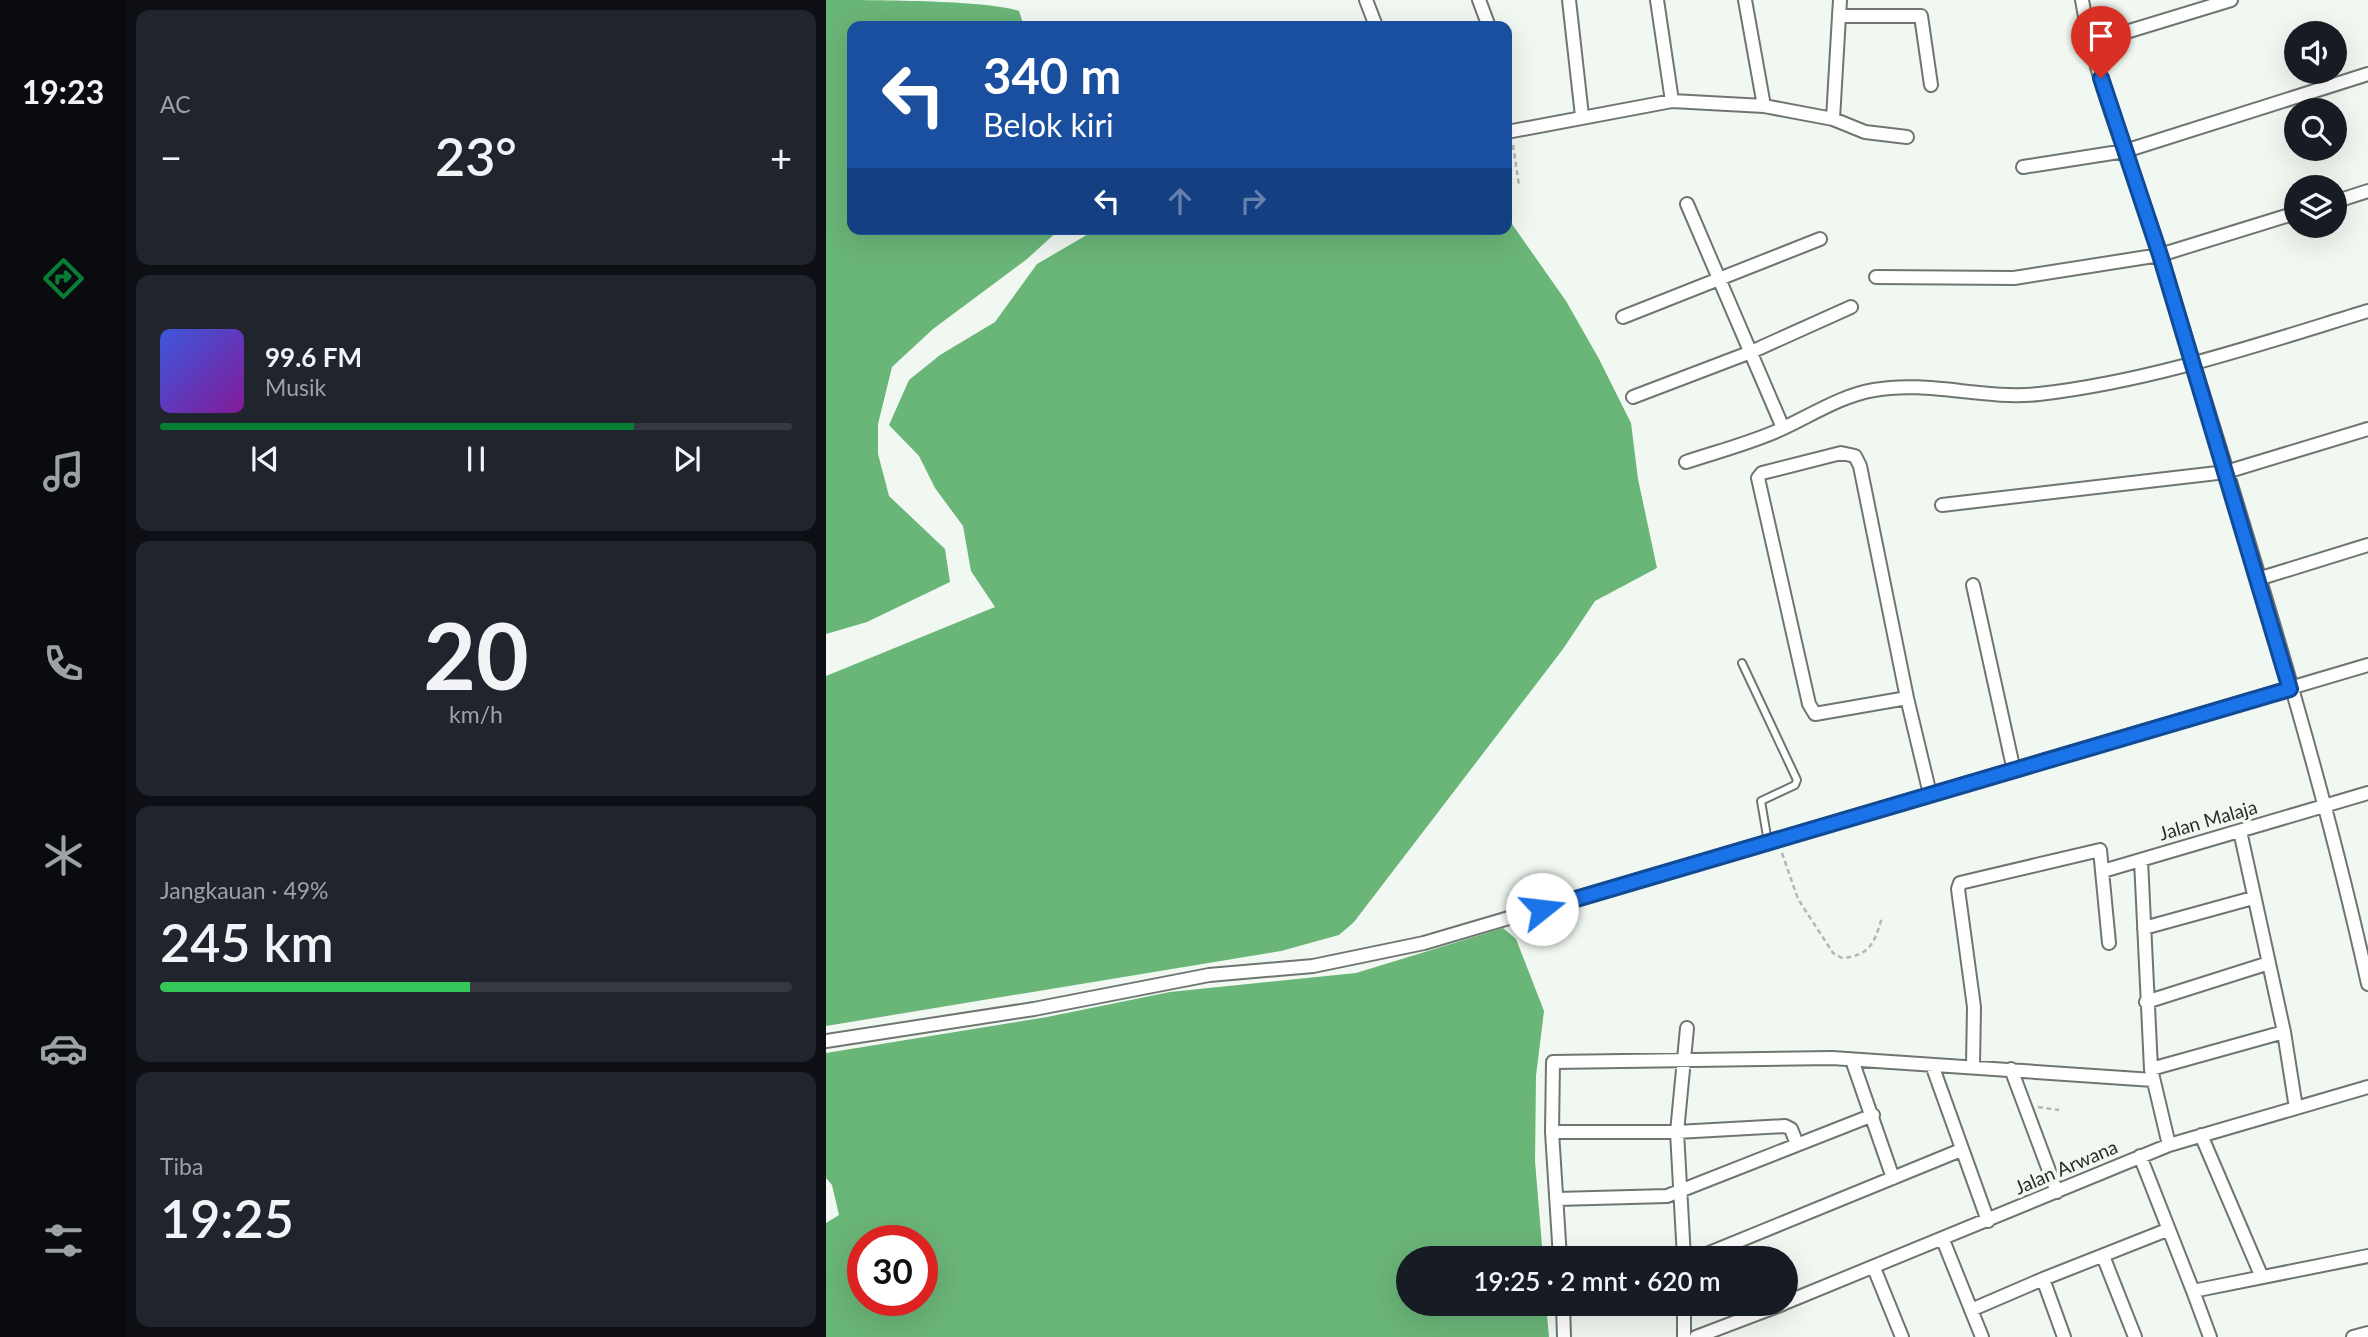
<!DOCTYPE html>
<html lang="id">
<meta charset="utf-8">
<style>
:root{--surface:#171b24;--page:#20242c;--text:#f1f3f6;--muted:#9ea1a6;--line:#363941;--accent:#087e35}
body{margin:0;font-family:Lato,sans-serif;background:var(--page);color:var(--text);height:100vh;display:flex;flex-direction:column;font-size:26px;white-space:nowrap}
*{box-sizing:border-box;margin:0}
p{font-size:23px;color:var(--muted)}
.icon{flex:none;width:38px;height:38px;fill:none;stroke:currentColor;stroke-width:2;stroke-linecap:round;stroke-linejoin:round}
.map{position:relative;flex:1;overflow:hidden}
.drawer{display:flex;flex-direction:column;gap:10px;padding:10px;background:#0d0f14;width:700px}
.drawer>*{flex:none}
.banner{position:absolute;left:21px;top:21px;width:665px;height:214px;border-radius:14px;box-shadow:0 7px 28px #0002;background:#1a4fa0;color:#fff;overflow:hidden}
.tools{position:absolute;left:1458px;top:21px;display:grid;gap:14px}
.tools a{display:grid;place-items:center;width:63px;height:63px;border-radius:50%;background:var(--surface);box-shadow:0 7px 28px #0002;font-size:35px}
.speed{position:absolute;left:21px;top:1225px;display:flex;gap:14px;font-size:35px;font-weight:700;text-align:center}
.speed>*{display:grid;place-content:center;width:91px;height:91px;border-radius:50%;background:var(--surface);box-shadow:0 7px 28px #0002;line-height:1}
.speed .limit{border:10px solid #d22;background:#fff;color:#111}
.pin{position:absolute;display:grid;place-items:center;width:60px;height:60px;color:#fff;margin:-72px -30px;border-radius:50% 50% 50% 0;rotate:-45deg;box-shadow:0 0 7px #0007}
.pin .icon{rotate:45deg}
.me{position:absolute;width:77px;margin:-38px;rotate:74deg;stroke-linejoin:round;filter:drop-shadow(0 0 5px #0008)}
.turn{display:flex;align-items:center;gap:24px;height:147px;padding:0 21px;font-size:32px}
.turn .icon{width:91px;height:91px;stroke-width:2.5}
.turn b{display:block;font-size:49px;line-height:60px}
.lanes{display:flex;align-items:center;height:66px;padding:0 21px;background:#0003;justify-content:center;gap:35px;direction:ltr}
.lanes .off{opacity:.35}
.big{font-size:52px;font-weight:600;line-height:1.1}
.drawer .widget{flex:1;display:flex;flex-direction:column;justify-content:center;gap:10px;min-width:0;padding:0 24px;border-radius:14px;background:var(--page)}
.drawer .dial{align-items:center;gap:0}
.dial b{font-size:91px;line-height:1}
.song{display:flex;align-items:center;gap:21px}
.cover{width:84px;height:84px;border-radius:10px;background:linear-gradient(135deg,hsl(230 70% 55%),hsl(290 70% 35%))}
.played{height:7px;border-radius:4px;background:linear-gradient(90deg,var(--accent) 75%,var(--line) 75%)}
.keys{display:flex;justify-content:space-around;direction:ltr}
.heat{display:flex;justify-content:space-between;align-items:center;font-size:38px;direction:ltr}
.charge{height:10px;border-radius:5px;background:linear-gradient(90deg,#34c759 49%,var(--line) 0)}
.trip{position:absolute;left:570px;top:1246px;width:402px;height:70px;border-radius:35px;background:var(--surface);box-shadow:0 7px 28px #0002;font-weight:600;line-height:70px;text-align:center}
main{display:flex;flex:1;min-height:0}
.dock{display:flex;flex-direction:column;width:126px;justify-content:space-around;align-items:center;background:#090b0e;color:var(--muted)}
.dock .icon{width:49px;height:49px}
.dock .current{color:var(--accent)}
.dock b{font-size:32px;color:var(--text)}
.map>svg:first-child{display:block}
</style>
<main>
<nav class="dock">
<b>19:23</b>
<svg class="icon current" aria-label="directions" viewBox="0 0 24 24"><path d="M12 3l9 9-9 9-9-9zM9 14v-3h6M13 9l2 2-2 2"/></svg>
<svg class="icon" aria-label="music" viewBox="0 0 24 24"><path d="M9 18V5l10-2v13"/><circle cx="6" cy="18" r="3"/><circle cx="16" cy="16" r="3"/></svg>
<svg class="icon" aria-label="phone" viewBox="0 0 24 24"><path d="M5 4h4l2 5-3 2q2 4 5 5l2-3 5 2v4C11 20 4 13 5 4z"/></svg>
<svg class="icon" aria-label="climate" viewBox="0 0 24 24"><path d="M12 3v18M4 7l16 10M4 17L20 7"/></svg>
<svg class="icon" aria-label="car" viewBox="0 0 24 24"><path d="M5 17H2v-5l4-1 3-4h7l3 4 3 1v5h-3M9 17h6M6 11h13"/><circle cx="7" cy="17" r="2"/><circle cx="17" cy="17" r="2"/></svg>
<svg class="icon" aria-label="filters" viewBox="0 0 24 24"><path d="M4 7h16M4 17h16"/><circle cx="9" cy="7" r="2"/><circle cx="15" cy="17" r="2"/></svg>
</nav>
<section class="drawer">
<div class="widget"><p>AC</p>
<div class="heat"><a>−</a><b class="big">23°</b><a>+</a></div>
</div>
<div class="widget">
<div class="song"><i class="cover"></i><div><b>99.6 FM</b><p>Musik</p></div></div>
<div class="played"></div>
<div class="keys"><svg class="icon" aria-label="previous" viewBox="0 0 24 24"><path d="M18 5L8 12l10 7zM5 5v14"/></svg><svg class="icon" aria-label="pause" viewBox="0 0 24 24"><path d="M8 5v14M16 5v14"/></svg><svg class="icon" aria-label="next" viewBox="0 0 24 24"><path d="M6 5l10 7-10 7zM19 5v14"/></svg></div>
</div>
<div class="widget dial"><b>20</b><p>km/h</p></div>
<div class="widget"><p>Jangkauan · 49%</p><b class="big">245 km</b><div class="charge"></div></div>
<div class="widget"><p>Tiba</p><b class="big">19:25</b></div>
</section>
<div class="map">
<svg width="1542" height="1337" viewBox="0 0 1542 1337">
<rect width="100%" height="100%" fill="#f0f8f1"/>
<path fill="#6ab578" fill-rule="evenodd" d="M0,0C41,0 163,0 193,11L198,26H26V229H234L201,259L107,329L66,367L52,424V454L63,496L119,549L124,582L41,622L0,634Z
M681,217L740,301L773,359L805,423L812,479L831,568L769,601L737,649L528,922L513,935L455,951L0,1026V676L169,607L145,571L137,526L109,488L93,456L63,425L83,380L114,355L169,322L211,264L259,236L264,229H681Z
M677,928L690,939L718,1011L710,1076L709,1161L717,1258H583V1304H720L723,1337H0V1223L13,1215L6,1185L0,1178V1053L221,1017L344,992L530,973ZM37,1241H96V1300H37Z"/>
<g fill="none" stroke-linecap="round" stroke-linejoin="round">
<g stroke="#6f7670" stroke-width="10">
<path id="service" d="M916,663L971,780L969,785L935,801L942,842"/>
</g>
<g stroke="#6f7670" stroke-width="16">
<path id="minor" d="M540,0L550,26
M653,0L662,24
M743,0L756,116
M831,0L846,101
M919,0L938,106
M1256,0C1270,88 1309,172 1335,257C1408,498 1488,738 1542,984
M1013,16L1014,0
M1264,43L1405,0
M1007,119L1039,132L1081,137
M681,132L846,101L938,106L1007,119L1013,16H1095L1105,85
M1197,167L1299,151L1542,74
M1508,202L1542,191
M861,204L957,428
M1050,277L1188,278L1334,255L1470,213
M797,317L994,239
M807,397L925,352L1025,307
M1015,453L1029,456L1034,466L1081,698L989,714L983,704L932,478L936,473Z
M860,462C890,452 921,444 951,431C983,417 1013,396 1048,390C1102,380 1158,400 1213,394C1326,381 1434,344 1542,311
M1116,505L1400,472L1542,429
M1432,579L1542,545
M1147,585L1188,771
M1081,698L1104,794
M1414,831L1458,1032L1470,1108
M1315,860L1325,1069L1343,1145
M1277,871L1542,793
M1318,928L1427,898
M1320,1002L1443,963
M0,1041L208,1009L383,975L487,966L598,943L1542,665
M1026,1060L1067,1178
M1106,1065L1162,1221
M1147,1066L1148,1007L1132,889L1134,883L1274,850L1283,943
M1185,1069L1231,1192
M1325,1069L1458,1032
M726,1132H851L959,1126L965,1129L971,1144
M1375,1135L1435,1275
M1314,1156L1367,1291L1542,1256
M731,1199L841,1196L1047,1115
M1117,1240L1156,1337
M1277,1256L1309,1337
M734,1258L726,1132L727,1062L1006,1058L1327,1080
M858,1258L851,1132L861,1028
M871,1258L1135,1150
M1048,1268L1076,1337
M1217,1279L1341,1230
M1367,1291L1384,1337
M961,1302L1343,1145L1542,1087
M737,1304L738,1337
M1145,1310L1217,1279L1238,1337
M858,1337V1304
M870,1337L957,1304
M1527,1337L1542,1333"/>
</g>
<path stroke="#b2b8b3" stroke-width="2.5" stroke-dasharray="5 3.5" stroke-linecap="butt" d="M687,145L693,185
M956,853L972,899L1007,953L1016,958C1044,956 1049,942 1056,917
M1212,1107L1233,1110"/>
<use href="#service" stroke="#fff" stroke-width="6"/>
<use href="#minor" stroke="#fff" stroke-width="12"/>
</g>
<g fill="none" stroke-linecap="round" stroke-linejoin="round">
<g stroke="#114b97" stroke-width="18">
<path id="route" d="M716,909L1464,689L1334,255L1275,78"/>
</g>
<use href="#route" stroke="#1a73e8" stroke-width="12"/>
</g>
<g text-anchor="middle" stroke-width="7" stroke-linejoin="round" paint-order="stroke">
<g font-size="19" fill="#292c29" stroke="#f0f8f1">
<text transform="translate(1382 820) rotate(-16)" y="7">Jalan Malaja</text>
<text transform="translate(1240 1167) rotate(-23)" y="7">Jalan Arwana</text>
</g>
</g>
</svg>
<div class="tools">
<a><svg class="icon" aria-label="sound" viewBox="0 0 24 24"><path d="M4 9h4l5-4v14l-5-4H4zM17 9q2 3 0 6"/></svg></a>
<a><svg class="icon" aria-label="search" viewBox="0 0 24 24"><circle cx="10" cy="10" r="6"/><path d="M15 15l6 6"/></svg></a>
<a><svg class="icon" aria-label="layers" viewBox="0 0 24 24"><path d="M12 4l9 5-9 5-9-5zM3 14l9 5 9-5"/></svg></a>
</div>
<div class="speed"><div class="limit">30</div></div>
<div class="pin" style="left:1275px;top:78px;background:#d93025"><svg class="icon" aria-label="arrive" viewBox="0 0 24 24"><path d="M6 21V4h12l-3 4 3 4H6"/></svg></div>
<svg class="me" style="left:716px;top:909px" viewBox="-20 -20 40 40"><circle r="19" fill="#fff"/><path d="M0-13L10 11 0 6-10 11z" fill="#1a73e8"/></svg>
<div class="trip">19:25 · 2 mnt · 620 m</div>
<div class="banner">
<div class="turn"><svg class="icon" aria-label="left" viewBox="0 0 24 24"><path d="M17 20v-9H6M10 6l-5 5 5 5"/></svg><div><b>340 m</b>Belok kiri</div></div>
<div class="lanes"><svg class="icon" aria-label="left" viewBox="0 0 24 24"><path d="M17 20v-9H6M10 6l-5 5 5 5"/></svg><svg class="icon off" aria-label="ahead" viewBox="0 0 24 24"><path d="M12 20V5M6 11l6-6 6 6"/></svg><svg class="icon off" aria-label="right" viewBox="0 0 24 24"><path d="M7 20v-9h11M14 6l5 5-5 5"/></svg></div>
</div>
</div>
</main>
